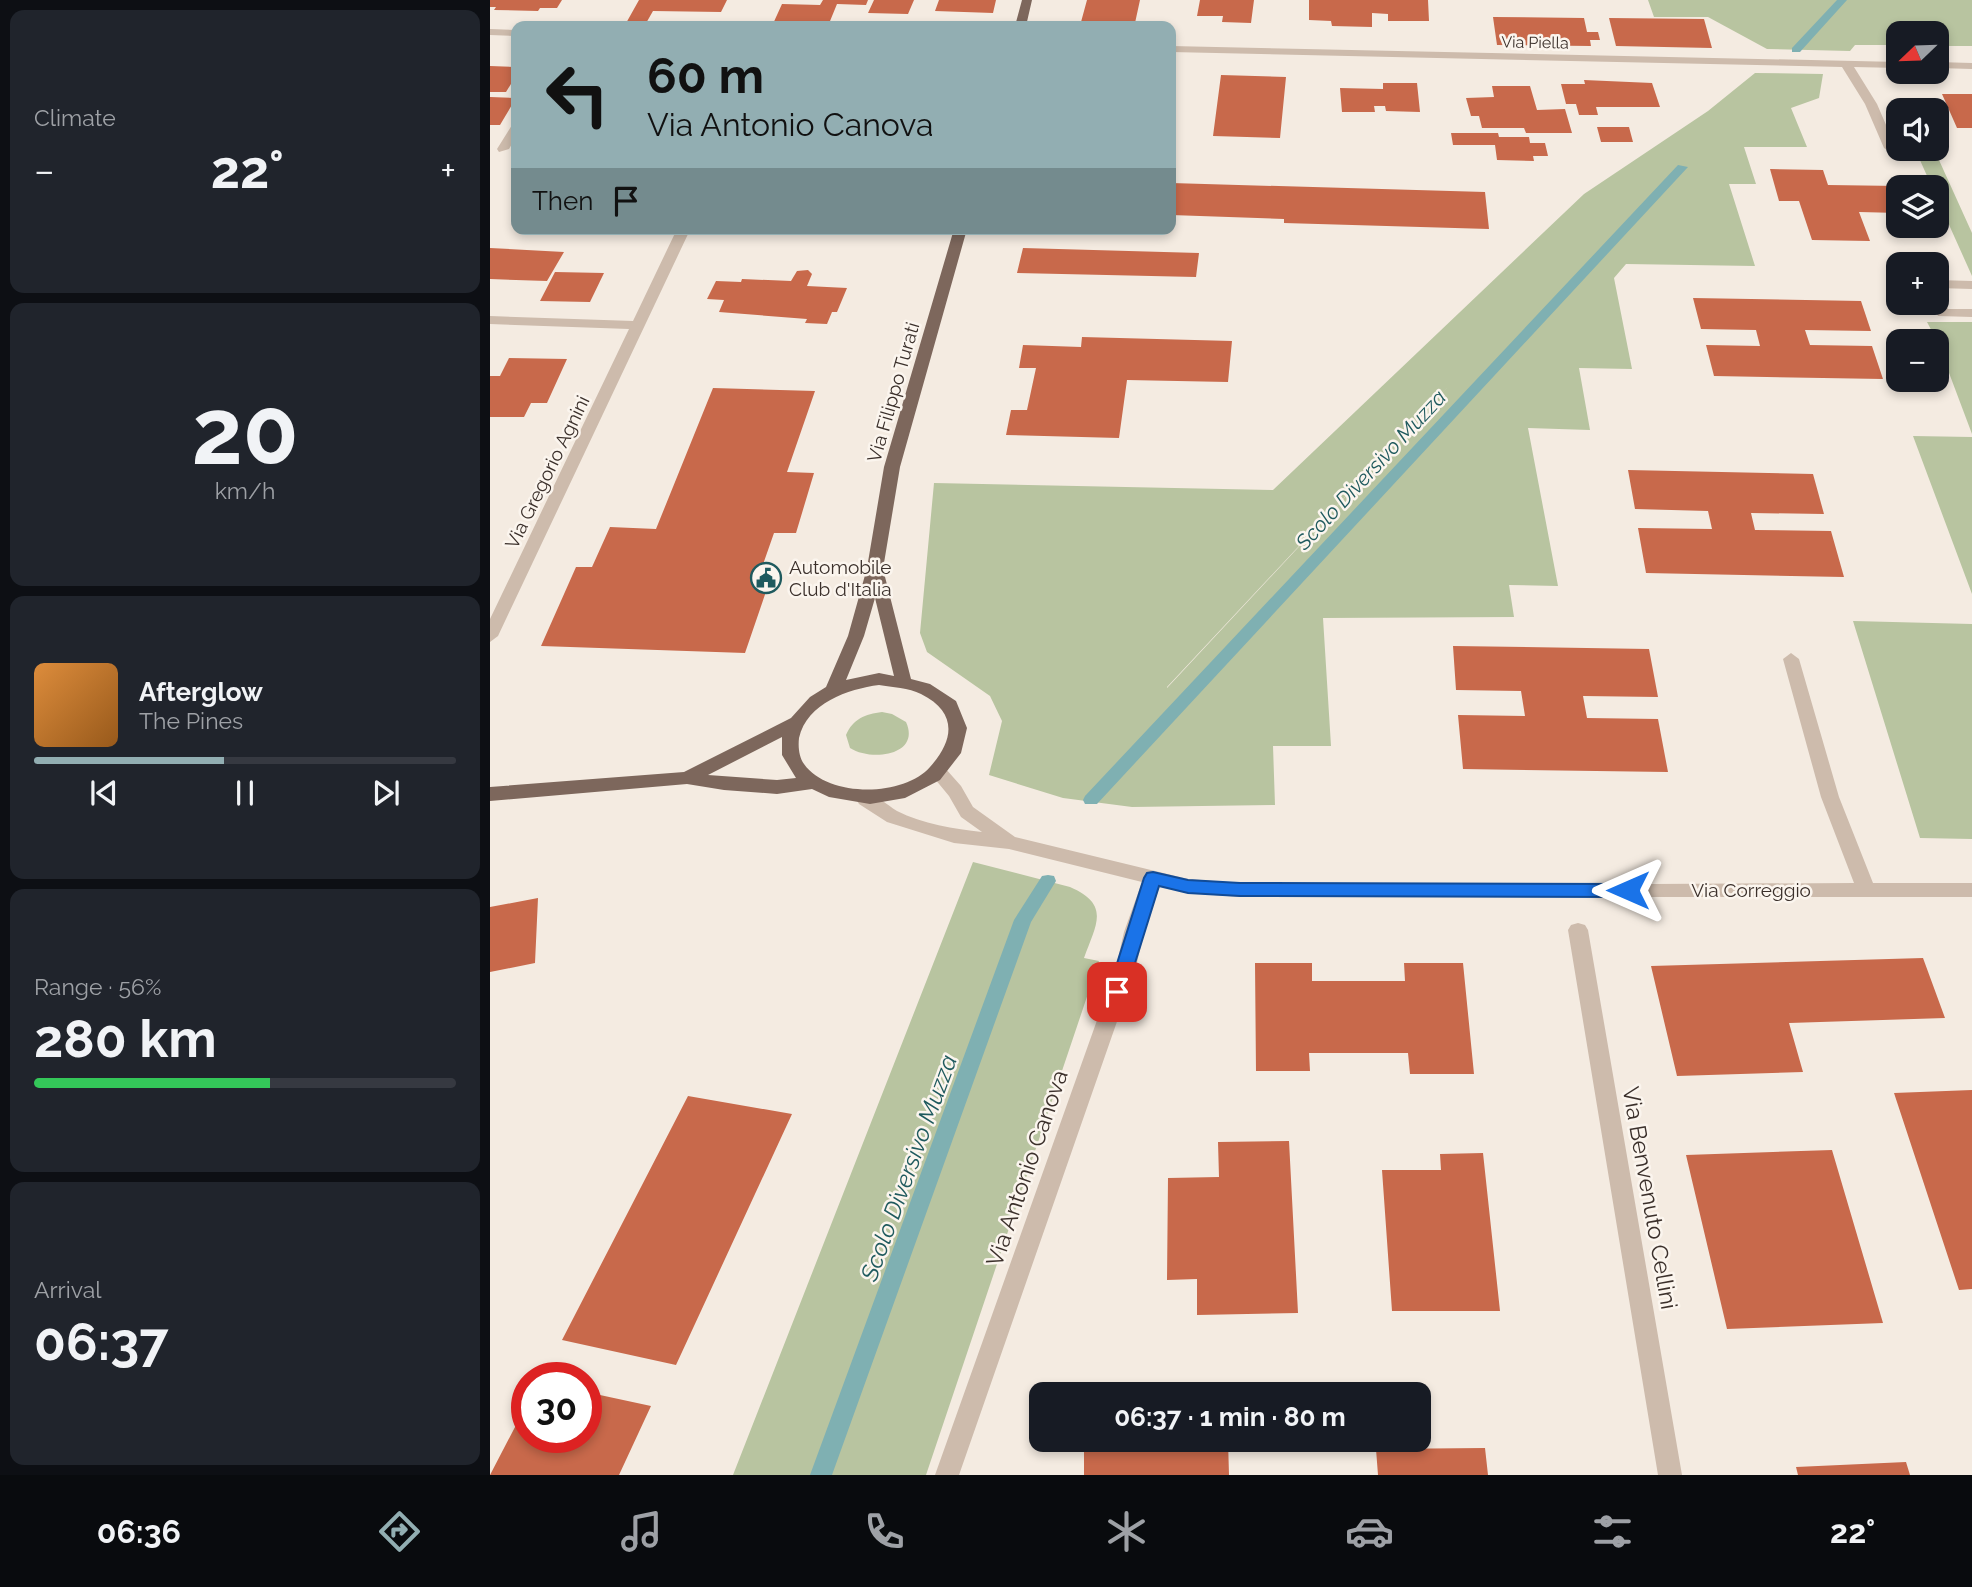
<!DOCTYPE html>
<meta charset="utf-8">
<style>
:root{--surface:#171b24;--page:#20242c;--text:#f1f3f6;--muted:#9ea1a6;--line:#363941;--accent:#92aeb2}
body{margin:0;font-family:Raleway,sans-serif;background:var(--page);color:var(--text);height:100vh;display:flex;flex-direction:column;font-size:26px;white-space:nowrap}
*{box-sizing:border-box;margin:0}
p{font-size:23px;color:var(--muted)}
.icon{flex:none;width:38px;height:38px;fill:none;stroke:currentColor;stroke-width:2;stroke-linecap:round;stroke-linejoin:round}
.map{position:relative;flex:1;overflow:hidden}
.panel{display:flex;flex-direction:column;gap:10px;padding:10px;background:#0d0f14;width:490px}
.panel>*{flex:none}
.top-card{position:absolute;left:21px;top:21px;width:665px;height:214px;border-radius:14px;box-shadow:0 4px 10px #0003;background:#92aeb2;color:#111;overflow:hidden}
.needle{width:46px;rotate:247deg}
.fabs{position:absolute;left:1396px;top:21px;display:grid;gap:14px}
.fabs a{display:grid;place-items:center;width:63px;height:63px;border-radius:14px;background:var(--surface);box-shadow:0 4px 10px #0003;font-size:35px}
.speed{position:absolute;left:21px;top:1362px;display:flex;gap:14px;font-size:35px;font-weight:700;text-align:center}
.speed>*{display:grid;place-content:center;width:91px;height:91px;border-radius:50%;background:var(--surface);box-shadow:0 4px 10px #0003;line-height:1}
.speed .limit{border:10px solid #d22;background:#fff;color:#111}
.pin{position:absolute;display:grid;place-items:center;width:60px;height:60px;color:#fff;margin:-30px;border-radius:14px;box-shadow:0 4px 10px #0006}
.me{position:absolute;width:77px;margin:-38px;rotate:270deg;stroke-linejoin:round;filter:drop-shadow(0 0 5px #0008)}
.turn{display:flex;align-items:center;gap:24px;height:147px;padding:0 21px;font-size:32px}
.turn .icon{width:91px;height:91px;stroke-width:2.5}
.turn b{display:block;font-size:49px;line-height:60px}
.then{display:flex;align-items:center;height:66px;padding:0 21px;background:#0003;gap:14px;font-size:26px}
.big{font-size:52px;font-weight:700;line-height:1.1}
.panel .card{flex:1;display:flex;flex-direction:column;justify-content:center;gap:10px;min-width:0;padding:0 24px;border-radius:14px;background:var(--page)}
.panel .dial{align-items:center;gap:0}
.dial b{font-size:91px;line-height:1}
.song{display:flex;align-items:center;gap:21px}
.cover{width:84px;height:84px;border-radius:10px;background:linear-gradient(135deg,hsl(30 70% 55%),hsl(30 70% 35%))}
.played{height:7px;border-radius:4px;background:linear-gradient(90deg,var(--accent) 45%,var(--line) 45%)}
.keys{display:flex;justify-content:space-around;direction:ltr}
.heat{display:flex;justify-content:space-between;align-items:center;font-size:38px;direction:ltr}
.charge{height:10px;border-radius:5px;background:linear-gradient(90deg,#34c759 56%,var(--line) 0)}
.trip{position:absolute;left:539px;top:1382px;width:402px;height:70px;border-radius:14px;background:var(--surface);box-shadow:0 4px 10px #0003;font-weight:700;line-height:70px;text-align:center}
.tab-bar{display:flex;height:112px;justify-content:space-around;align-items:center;background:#090b0e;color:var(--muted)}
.tab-bar .icon{width:49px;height:49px}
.tab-bar .current{color:var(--accent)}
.tab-bar b{font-size:32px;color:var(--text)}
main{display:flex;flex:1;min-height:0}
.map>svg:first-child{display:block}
</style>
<main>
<section class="panel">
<div class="card"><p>Climate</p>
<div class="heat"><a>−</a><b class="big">22°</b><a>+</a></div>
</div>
<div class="card dial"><b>20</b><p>km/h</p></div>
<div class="card">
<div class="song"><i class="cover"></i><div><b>Afterglow</b><p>The Pines</p></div></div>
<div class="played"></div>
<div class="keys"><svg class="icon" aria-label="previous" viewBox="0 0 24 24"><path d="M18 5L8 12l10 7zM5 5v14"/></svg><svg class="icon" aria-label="pause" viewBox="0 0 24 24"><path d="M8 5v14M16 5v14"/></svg><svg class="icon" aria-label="next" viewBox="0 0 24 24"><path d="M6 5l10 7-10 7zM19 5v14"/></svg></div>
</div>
<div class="card"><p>Range · 56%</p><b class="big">280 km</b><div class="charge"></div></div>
<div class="card"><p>Arrival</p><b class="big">06:37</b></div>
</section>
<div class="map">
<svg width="1482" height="1475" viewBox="0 0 1482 1475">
<rect width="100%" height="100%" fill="#f4ebe1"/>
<path fill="#b8c4a0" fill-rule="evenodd" d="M1158,0H1482V46H1447V33H1409V45H1365L1360,51L1277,49L1218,17H1164Z
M1265,73L1333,74L1329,98L1301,108L1317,147H1254L1266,184H1239L1265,266L1136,264L1124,278L1142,369L1089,368L1100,430L1038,428L1068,586L1019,585L1024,617L833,618L841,746H783L785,805L642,807L573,798L499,775L512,721L500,696L437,652L430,633L444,483L783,490L1094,194L1218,111ZM971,373L677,688V687Z
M1425,149H1444L1482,233V276L1447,198V187H1442Z
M1437,322H1482V434L1447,341Z
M1423,436L1482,437V594Z
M1363,621L1482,624V839L1430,838Z
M392,712L402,714L416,722C431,755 382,762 360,748L356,735C363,719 375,714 392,712Z
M483,862L580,887C621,905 606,924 594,958L609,961L436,1475H243Z"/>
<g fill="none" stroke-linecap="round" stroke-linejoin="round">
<path fill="#7fb0b2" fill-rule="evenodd" d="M1347,0H1357L1310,52H1302V48Z
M1188,165L1198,167L607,804H595L593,800L595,796Z
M558,875L564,876L566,881L541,922L342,1475H320L524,920L552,876Z"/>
</g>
<path fill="#c8694b" d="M0,0H72L67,8H50L48,11L4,10L6,7H0Z
M149,0H237L231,12L163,11L155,25H135Z
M333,0H378L376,5L347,4L338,26H282L292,4L330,5Z
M384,0H424L418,14L378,13Z
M449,0H506L503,13L445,11Z
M597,0H650L645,23L591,22Z
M710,0H764L761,23L732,22L733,16H707Z
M819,0H938L939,21H898V14L882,13V27L842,26L841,21L819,20Z
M1003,17L1094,18L1097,32H1108L1110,40H1100L1101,46L1007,45Z
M1119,18L1214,19L1222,48L1126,46Z
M0,66L26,67V76L16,92H0Z
M731,75L796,77L790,138L723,136Z
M1094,80L1162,83L1170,107H1106L1108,115H1089L1086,104H1076L1071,84H1095Z
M893,83H927L930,112L896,111L895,106H884L885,112H852L850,88L893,89Z
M1002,86H1040L1047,110L1075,109L1082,133H1036L1034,128H992L989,116H981L976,98L1004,97Z
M1452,94H1482V128H1467Z
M0,97L26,98L10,125H0Z
M1107,127H1139L1143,142H1111Z
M961,133H1008L1009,137H1039L1040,143H1055L1058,156H1043L1044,161L1007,160L1005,145H963Z
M1280,169L1333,170L1338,185L1409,186V213L1369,212L1380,241L1322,240L1309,201H1289Z
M681,183L995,192L999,229L794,223V219L681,215Z
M0,248L74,252L57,281L0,279Z
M533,248L709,253L706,277L527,273Z
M318,270L322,274L317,286L357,288L347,312H342L337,324L315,323L317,319L229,312L234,300L217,299L226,281L251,282L252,279L301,281L307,271Z
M65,272L114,273L100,302L50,301Z
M1203,298L1371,301L1381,331L1315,330L1320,345L1382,346L1393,379L1224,376L1216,345L1270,346L1266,330L1211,329Z
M592,337L742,341L738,382L637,380L629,438L516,435L521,410H537L546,368H529L533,345L591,347Z
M19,358L77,359L57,403H41L34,417H0V376H10Z
M223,388L325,391L297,472L324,473L306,533H284L270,573L282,574L255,653L51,646L86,567H102L120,527L166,529Z
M1138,470L1323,474L1334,514L1261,513L1265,530L1341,531L1354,577L1156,573L1148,528L1222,529L1218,511L1145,509Z
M963,646L1159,649L1168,697L1093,696L1097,718L1168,719L1178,772L973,769L968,715L1035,716L1031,691L966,690Z
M48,898L45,963L0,972V907Z
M1433,958L1455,1018L1299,1023L1313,1072L1187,1076L1161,966Z
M765,963H822V981H915L914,963H973L984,1074H920L918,1053H819L820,1071H766Z
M1482,1090V1289L1469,1290L1404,1093Z
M198,1096L302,1114L186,1365L72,1340Z
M799,1141L808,1313L707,1315V1279L677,1280L678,1178L729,1177L728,1142Z
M1342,1150L1393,1323L1237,1329L1196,1155Z
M993,1153L1010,1311H902L892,1170H951L950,1154Z
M96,1392L161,1406L129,1475H0L37,1404V1437H96Z
M594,1440H738L739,1475H594Z
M995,1448L998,1475H888L886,1449Z
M1416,1462L1420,1475H1308L1306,1467Z"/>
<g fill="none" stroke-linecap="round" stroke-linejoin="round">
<path fill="#cdbbac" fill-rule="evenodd" d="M0,29L26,30V36L0,35Z
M681,46L1409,62V68L1364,67L1387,104L1406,148L1400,152L1394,148L1375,104L1352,67L681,52Z
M1447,62L1482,63V69L1447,68Z
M26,124V137L19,149L9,152L7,149L22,125Z
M187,229H197L199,232L8,636L0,642V619L139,329L0,324V316L143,321Z
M1447,280L1482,281V289L1447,288Z
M1447,296L1452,297L1458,309H1482V317L1448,316L1441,303H1447Z
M1301,653L1309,659L1349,797L1383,883H1482V897H750L698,893L670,886L654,932L646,967L469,1475H445L626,967L634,932L652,882L519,849L464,843L397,822L369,804L366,799L369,794C383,790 395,804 407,811C432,824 465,829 492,832L471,817L459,796L440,773L443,768H455L471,786L483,807L525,837L698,879L750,883L969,885L1364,883L1331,797L1293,659Z
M1088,923L1095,925L1098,930L1192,1475H1168L1078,930L1081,925Z"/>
<path fill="#7d675c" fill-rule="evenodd" d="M532,0H542L536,26H525Z
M464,229H477L410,467L393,569L421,679L440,684L466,701L477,728L471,753L450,780L415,798L380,804L339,797L322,789L287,794L234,790L197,784L0,801V787L194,772L301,718L320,697L336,687L358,636L377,568L394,467ZM385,598L404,676L389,673L356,680L374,636ZM389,685C402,687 419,688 431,694C467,712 465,739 440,767C414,797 338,798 314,764C309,757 308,747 309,738C317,703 358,689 389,685ZM292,737V755L306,778L287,780L218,775Z"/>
</g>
<path fill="#1a73e8" stroke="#114b97" stroke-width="2" d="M663,872L698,880L750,883L1138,884L1144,885L1146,890L1144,895L1138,897L750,896L698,893L669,886L636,992L633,998L627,1000L620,998L618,992L654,878L657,873Z"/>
<defs>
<g id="civic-ring" transform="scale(1.575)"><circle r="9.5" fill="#fbf5ee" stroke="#1f5a5e" stroke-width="1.5"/><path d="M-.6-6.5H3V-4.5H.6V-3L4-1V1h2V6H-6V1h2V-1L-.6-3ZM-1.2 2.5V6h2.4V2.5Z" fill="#1f5a5e"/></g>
</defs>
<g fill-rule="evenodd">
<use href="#civic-ring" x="276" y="578"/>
</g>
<g text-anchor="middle" stroke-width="5" stroke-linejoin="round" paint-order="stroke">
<g font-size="16" fill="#3b302b" stroke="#fbf5ee">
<text transform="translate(1045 42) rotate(1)" y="6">Via Piella</text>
</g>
<g font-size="19" fill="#3b302b" stroke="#fbf5ee">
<text transform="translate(403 392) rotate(-74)" y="7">Via Filippo Turati</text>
<text transform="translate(57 472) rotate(-64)" y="7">Via Gregorio Agnini</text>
<text x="1261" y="897">Via Correggio</text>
</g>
<g font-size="19" fill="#3b302b" stroke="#fbf5ee" text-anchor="start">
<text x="299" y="574">Automobile<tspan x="299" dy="22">Club d'Italia</tspan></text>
</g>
<g font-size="21" font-style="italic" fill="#1f5a5e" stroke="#fbf5ee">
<text transform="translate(881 470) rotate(-47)" y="7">Scolo Diversivo Muzza</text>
</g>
<g font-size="23" fill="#3b302b" stroke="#fbf5ee">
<text transform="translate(537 1168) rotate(-71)" y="8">Via Antonio Canova</text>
<text transform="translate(1160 1198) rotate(80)" y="8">Via Benvenuto Cellini</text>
</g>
<g font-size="24" font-style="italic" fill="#1f5a5e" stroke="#fbf5ee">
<text transform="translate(419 1168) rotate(-70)" y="8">Scolo Diversivo Muzza</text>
</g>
</g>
</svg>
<div class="fabs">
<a><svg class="needle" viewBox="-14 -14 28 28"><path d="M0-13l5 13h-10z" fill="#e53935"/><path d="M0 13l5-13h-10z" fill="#9ea1a6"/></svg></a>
<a><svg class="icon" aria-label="sound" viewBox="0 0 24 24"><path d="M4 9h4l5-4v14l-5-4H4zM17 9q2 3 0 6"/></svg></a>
<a><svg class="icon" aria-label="layers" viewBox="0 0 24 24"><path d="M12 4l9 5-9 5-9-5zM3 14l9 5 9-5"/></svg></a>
<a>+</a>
<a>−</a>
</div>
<div class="speed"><div class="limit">30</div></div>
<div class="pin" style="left:627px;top:992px;background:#d93025"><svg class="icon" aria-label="arrive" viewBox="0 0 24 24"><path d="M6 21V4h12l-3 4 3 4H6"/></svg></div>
<svg class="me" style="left:1138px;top:890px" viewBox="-20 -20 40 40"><path d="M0-17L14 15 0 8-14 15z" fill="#1a73e8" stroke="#fff" stroke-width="4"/></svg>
<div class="trip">06:37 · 1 min · 80 m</div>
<div class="top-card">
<div class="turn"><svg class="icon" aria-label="left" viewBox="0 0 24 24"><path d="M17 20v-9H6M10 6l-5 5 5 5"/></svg><div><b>60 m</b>Via Antonio Canova</div></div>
<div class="then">Then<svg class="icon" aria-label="arrive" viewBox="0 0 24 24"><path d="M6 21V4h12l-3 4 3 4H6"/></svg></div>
</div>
</div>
</main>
<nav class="tab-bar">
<b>06:36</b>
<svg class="icon current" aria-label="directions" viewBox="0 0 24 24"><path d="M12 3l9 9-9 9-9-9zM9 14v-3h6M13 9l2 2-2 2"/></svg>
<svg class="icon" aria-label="music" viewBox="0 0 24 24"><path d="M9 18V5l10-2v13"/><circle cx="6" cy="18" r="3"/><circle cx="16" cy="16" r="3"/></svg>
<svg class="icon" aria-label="phone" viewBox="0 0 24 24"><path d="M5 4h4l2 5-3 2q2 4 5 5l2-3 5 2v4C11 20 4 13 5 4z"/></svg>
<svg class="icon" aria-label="climate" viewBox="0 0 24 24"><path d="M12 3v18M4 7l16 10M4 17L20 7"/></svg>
<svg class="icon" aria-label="car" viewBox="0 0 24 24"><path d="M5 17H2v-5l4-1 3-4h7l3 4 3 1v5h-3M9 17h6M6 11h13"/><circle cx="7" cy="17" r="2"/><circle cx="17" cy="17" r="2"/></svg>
<svg class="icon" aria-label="filters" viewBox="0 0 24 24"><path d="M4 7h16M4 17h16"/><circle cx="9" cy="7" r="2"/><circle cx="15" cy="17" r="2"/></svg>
<b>22°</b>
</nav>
